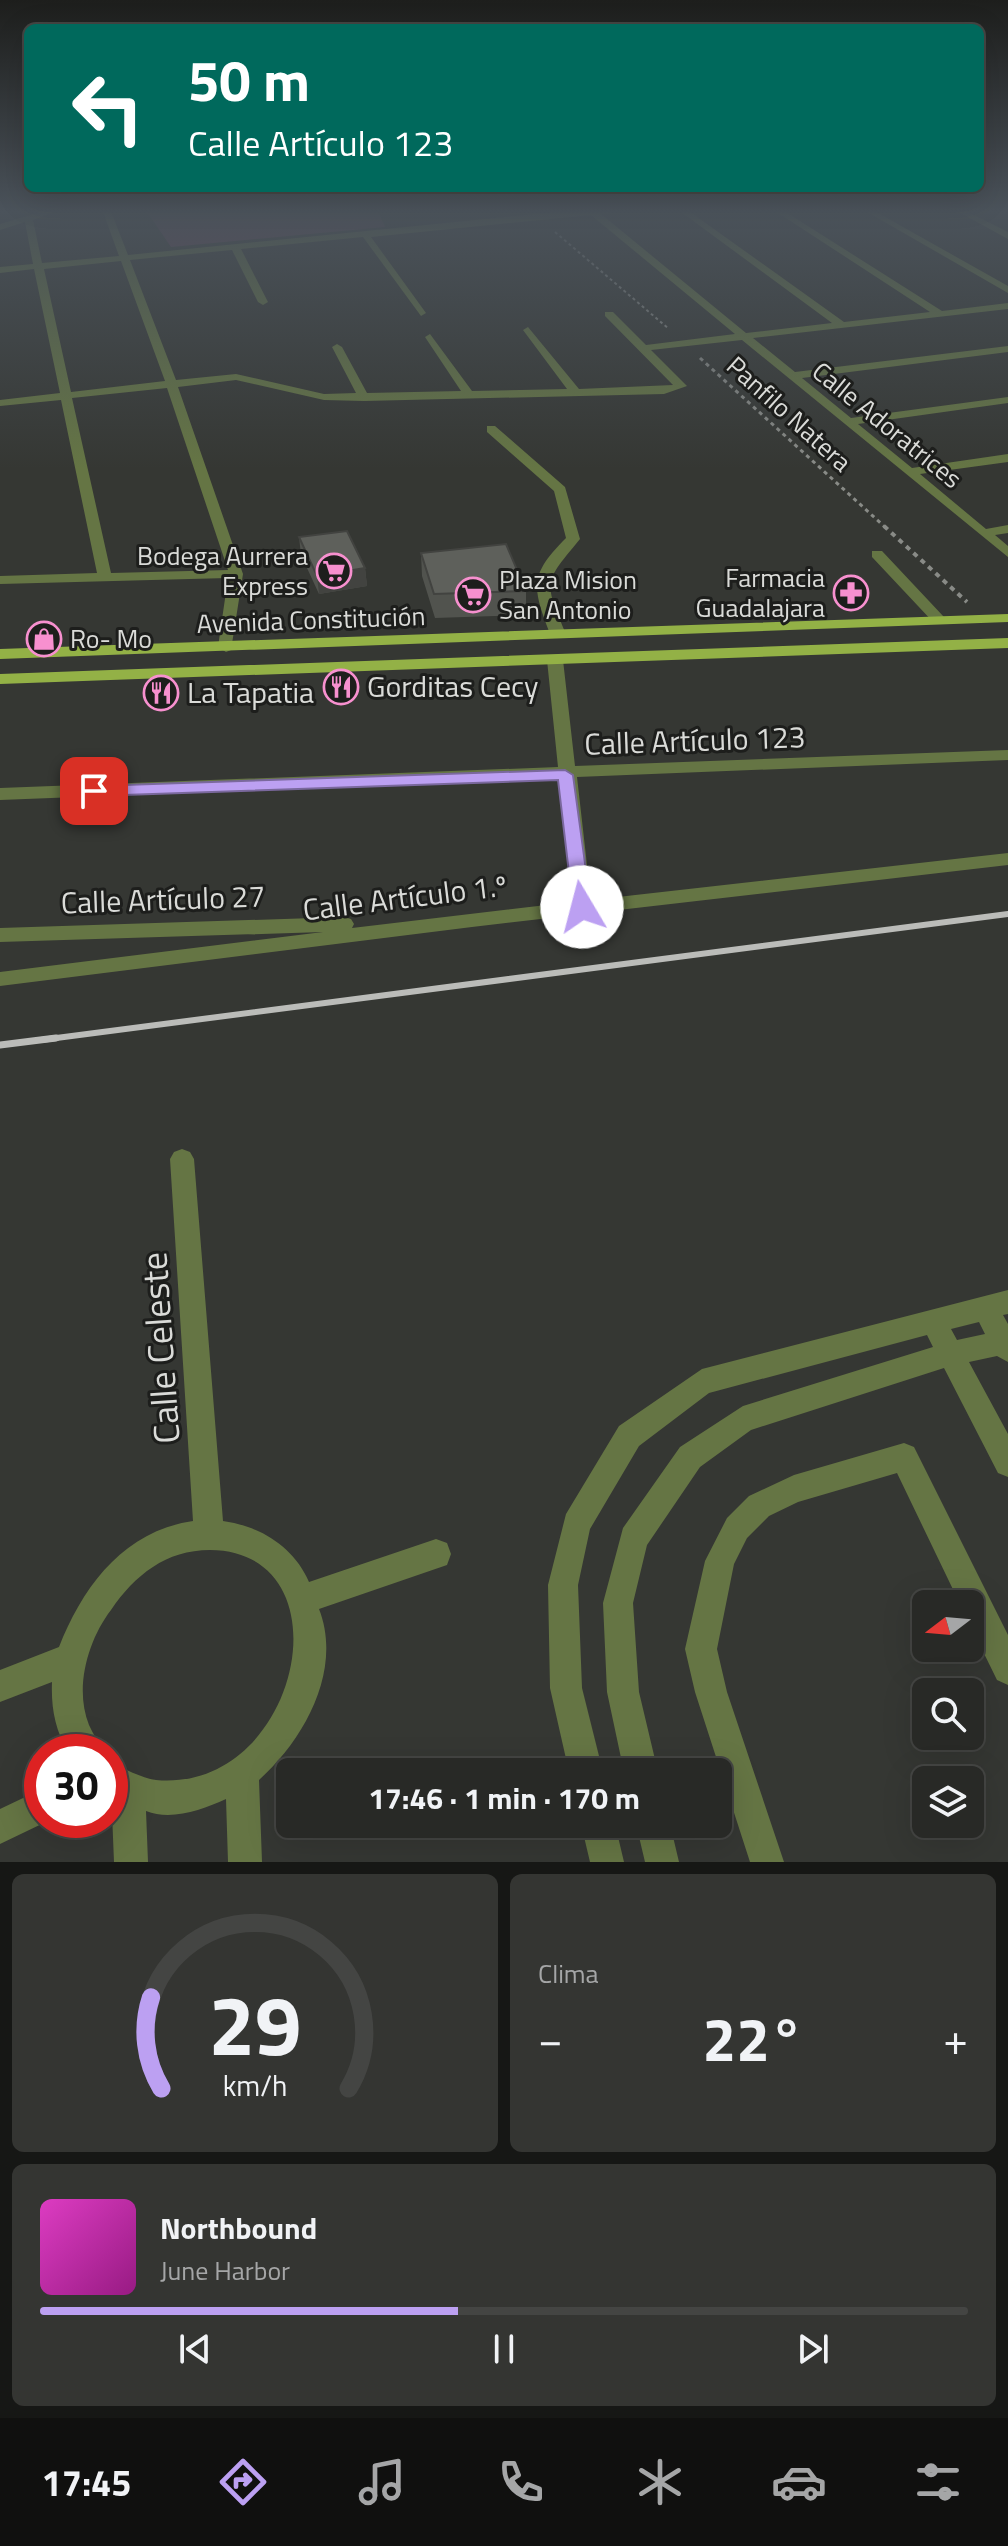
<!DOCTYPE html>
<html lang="es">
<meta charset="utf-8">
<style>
:root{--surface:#282926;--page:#343532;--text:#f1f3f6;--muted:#a5a6a7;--line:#444543;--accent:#bca0f2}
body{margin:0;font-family:"Titillium Web",sans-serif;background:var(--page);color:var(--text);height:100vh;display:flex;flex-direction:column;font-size:30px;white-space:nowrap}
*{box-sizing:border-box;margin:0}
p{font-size:26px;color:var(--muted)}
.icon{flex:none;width:44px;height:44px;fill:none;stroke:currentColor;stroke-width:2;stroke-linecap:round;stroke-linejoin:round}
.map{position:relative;height:1862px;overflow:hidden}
.drawer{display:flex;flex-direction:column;gap:12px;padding:12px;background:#161715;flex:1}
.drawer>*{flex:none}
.banner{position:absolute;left:24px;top:24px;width:960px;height:168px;border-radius:12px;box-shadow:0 8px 32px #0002,0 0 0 2px var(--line);background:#00695c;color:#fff;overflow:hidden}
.needle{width:52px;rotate:254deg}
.controls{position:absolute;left:912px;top:1590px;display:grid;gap:16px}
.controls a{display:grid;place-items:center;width:72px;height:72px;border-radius:12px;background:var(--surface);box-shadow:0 8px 32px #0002,0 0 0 2px var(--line);font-size:40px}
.speed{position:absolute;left:24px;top:1734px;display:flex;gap:16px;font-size:40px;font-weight:700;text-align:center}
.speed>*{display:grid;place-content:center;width:104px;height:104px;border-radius:50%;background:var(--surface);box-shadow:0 8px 32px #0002,0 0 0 2px var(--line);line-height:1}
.speed .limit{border:12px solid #d22;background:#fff;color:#111}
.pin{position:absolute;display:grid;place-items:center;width:68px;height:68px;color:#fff;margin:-34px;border-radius:16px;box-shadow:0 4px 12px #0006}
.me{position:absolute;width:88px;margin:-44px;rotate:352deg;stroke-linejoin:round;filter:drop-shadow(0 0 6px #0008)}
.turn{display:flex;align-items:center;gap:28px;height:168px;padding:0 32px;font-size:36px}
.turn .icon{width:104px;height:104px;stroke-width:2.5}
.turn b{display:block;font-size:56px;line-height:68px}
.big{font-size:60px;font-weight:700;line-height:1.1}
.drawer .card{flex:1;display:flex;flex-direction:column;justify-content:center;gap:12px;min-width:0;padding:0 28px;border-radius:12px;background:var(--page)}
.drawer .dial{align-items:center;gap:0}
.dial svg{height:208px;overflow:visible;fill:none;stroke:var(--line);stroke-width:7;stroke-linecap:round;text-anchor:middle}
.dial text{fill:var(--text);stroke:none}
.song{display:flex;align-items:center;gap:24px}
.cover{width:96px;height:96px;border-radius:12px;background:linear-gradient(135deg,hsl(310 70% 55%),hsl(310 70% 35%))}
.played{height:8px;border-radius:4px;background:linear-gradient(90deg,var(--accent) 45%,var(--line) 45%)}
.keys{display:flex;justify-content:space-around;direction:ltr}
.heat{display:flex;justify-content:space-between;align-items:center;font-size:44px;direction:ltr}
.drawer .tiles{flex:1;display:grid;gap:12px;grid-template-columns:1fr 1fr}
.card:last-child{grid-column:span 2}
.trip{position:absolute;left:276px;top:1758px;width:456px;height:80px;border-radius:12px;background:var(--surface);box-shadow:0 8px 32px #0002,0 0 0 2px var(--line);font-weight:700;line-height:80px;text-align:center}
.tabs{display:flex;height:128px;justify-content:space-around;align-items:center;background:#10100f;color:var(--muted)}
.tabs .icon{width:56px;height:56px}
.tabs .current{color:var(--accent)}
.tabs b{font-size:36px;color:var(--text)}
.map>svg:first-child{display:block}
</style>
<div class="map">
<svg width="1008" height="1862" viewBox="0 0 1008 1862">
<rect width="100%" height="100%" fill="#353733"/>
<path fill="#6b405a" d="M145,209H377L385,227L171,247Z"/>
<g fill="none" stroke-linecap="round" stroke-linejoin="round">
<path stroke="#898b87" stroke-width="2" stroke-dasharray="3 3" stroke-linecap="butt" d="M555,232L669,329"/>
<path stroke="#898b87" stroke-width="3" stroke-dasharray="4 4" stroke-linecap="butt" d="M700,358L886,528"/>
<path stroke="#898b87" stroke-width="4" stroke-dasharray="5 5" stroke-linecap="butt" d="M884,526L967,602"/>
<path fill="#657544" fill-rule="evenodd" d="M51,209H62L33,220L42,263L119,256L102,209H110L128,255L585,209H633L601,214L746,333L832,323L677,209H686L844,322L930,312L772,209H781L942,311L1008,303V309L753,338L795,372L1008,346V352L802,378L851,418L1008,397V403L858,424L912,468L1008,454V462L920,474L986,529L1008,525V533L995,535L1008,546V557L742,340L651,350L687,386L664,394L364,401L324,400L236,380L178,387L243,574L231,650L226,652L218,647L228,578L0,584V576L97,573L61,400L0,406V400L60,393L34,269L0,273V267L33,264L25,222L0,230V224ZM591,215L735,334L646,345L613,312H605V316L673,385L579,389L528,327L523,330L567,389L472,391L430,334L425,337L461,391L367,393L342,347L337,344L332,347L356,393L324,394L236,374L176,380L130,260L232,250L258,302L263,305L268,302L241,249L363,237L421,316L426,313L371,237ZM121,261L165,381L71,392L44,269ZM167,388L228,570L111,573L72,398Z
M862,209H871L1008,286V293Z
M953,209H962L1008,232V239Z
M487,426H495L565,487L580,539C544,583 543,580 566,634L563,637H553L550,634C532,587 529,575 566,538L554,491L487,432Z
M872,551H882L944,617V623H934L872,557Z
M555,655L563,660L575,766L1008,750V760L577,777L591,900L1008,853V865L472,927L0,986V972L323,932L0,942V928L344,917L351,919L354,924L352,928L572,902L559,778L0,800V788L558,767L547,660Z
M182,1149L190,1152L194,1159L223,1521C260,1526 294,1547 309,1582L436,1539L447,1543L451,1554L447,1565L319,1609C343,1670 304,1740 259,1780L262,1862H228L226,1799C202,1810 171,1821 146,1811L148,1862H114L110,1763C124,1768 141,1778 156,1780C300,1793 351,1551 210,1550C166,1550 135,1575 111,1610C88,1640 74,1688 89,1725C93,1734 99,1743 103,1752H68C55,1729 51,1708 52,1682L0,1702V1670L59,1647C83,1586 124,1531 193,1521L170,1159L174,1152Z
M1008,1290V1314L1003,1315L1008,1324V1362L997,1356L969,1362L1008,1434V1477L998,1473L944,1368L751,1430L700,1467L647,1545L633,1603L639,1692L658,1772H624L607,1692L603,1603L623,1528L680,1447L743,1406L933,1347L927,1335L709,1393L639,1446L590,1529L578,1585L582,1688L603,1772H569L550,1688L548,1585L566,1514L619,1426L702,1369ZM979,1322L985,1334L957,1340L951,1329Z
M904,1443L914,1447L1008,1635V1685L997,1680L970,1625V1604H960L897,1473L798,1502L769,1516L747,1538L734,1564L717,1649L727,1692L784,1862H750L695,1692L685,1649L705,1561L727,1518L749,1496L794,1475Z
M42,1789V1820H50L0,1844V1809Z
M581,1824H615L624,1862H590Z
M636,1824H670L679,1862H645Z"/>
<path fill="#93b146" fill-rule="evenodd" d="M1008,614V622L0,659V649Z
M1008,638V648L0,684V674Z"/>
<path stroke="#bbbcb9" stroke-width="6" d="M41,1040L1008,914"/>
<path stroke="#bbbcb9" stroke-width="7" d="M0,1045L56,1038"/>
</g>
<path fill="#51534e" d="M299,537L365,568L367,586L319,594L301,555Z
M421,553L526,591V615L435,618L422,576Z"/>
<path fill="#424340" d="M365,568L367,586L319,594L317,576Z"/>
<path fill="#5e605b" stroke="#424340" stroke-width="2" d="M347,531L365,568L317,576L299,537Z
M506,544L526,591L434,594L421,553Z"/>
<linearGradient id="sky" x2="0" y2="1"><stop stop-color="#1d1e1c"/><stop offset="0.45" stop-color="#4b535b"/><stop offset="1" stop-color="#4b535b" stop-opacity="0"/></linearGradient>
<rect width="1008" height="469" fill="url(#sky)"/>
<path fill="#bca0f2" stroke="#7a689d" stroke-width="2" d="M565,770L573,775L591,907L582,913L573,907L558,780L94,796L86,791L94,786Z"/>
<defs>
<g id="supermarket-ring" transform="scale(1.8)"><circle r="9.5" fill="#1d1e1c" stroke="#f790cf" stroke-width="1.5"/><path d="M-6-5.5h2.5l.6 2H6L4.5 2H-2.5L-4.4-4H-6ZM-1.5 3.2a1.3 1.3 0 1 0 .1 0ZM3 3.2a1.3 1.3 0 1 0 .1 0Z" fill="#f790cf"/></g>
<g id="pharmacy-ring" transform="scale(1.8)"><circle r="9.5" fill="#1d1e1c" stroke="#f790cf" stroke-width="1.5"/><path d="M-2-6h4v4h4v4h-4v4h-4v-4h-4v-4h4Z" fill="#f790cf"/></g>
<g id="shop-ring" transform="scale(1.8)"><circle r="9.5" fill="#1d1e1c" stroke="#f790cf" stroke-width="1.5"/><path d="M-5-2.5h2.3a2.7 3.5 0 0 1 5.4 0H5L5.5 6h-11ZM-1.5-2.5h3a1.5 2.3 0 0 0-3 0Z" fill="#f790cf"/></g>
<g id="restaurant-ring" transform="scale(1.8)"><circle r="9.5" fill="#1d1e1c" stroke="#f790cf" stroke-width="1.5"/><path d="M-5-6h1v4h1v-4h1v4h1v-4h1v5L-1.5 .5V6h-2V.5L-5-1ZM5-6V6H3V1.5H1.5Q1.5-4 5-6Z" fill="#f790cf"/></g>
</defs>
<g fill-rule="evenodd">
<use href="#supermarket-ring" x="334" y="571"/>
<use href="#pharmacy-ring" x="851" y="593"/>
<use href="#supermarket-ring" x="473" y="595"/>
<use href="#shop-ring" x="44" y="639"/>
<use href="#restaurant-ring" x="341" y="687"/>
<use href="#restaurant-ring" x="161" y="693"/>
</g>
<g text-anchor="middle" stroke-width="6" stroke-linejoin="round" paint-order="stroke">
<g font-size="26" fill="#dadbd8" stroke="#1d1e1c">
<text transform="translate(789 414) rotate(42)" y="9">Panfilo Natera</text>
<text transform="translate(887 425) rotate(39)" y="9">Calle Adoratrices</text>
<text transform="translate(311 620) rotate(-2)" y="9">Avenida Constitución</text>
</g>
<g font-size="26" fill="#dadbd8" stroke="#1d1e1c" text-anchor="end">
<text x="308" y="565">Bodega Aurrera<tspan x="308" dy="30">Express</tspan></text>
<text x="825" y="587">Farmacia<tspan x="825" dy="30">Guadalajara</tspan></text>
<text x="499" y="589" text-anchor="start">Plaza Mision<tspan x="499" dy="30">San Antonio</tspan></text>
<text x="70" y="648" text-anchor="start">Ro- Mo</text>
</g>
<g font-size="30" fill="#dadbd8" stroke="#1d1e1c" text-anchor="start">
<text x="367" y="697">Gorditas Cecy</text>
<text x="187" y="703">La Tapatia</text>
</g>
<g font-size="30" fill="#dadbd8" stroke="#1d1e1c">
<text transform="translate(695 741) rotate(-2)" y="10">Calle Artículo 123</text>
<text transform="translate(405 898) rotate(-7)" y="10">Calle Artículo 1.º</text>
<text transform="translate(163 900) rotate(-2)" y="10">Calle Artículo 27</text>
</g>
<g font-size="36" fill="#dadbd8" stroke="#1d1e1c">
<text transform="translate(160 1348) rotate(-94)" y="13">Calle Celeste</text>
</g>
</g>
</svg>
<div class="controls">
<a><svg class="needle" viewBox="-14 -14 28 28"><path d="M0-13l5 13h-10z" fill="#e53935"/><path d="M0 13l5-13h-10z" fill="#a5a6a7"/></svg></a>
<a><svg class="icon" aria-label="search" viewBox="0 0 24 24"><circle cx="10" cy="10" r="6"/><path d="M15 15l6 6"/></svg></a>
<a><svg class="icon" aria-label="layers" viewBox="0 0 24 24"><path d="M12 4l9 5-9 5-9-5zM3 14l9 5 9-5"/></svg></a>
</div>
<div class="speed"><div class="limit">30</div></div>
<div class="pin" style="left:94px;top:791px;background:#d93025"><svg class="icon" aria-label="arrive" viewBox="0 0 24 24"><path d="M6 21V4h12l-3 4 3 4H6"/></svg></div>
<svg class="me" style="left:582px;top:907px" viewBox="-20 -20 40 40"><circle r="19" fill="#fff"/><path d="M0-13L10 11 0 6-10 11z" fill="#bca0f2"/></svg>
<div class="trip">17:46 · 1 min · 170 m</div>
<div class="banner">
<div class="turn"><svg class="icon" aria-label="left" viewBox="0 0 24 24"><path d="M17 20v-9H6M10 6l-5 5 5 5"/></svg><div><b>50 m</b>Calle Artículo 123</div></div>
</div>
</div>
<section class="drawer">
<div class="tiles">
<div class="card dial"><svg viewBox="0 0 100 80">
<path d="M14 69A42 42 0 1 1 86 69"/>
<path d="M14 69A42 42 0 0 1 10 34" stroke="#bca0f2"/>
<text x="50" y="56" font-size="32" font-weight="700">29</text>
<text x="50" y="72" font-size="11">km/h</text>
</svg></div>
<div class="card"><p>Clima</p>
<div class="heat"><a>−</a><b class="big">22°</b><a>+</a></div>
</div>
<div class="card">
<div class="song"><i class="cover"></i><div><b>Northbound</b><p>June Harbor</p></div></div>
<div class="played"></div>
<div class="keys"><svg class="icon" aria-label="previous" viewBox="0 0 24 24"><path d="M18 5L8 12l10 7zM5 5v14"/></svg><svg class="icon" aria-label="pause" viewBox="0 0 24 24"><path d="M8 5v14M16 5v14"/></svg><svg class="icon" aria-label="next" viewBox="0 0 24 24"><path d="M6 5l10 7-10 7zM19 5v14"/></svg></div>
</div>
</div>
</section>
<nav class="tabs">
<b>17:45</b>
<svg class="icon current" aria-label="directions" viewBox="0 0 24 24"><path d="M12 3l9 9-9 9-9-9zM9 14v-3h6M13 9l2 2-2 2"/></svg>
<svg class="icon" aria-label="music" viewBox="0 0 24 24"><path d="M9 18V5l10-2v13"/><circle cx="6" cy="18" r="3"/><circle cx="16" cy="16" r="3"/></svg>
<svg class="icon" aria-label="phone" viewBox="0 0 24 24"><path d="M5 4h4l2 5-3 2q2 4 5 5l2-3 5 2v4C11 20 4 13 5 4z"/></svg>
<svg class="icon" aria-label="climate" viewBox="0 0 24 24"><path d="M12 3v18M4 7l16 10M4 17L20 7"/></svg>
<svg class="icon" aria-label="car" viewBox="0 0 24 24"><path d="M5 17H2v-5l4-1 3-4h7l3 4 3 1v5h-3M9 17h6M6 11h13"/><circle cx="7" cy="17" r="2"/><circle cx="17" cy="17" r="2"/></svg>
<svg class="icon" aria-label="filters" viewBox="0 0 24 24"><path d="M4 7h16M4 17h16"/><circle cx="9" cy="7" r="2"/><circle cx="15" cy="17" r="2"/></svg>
</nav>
